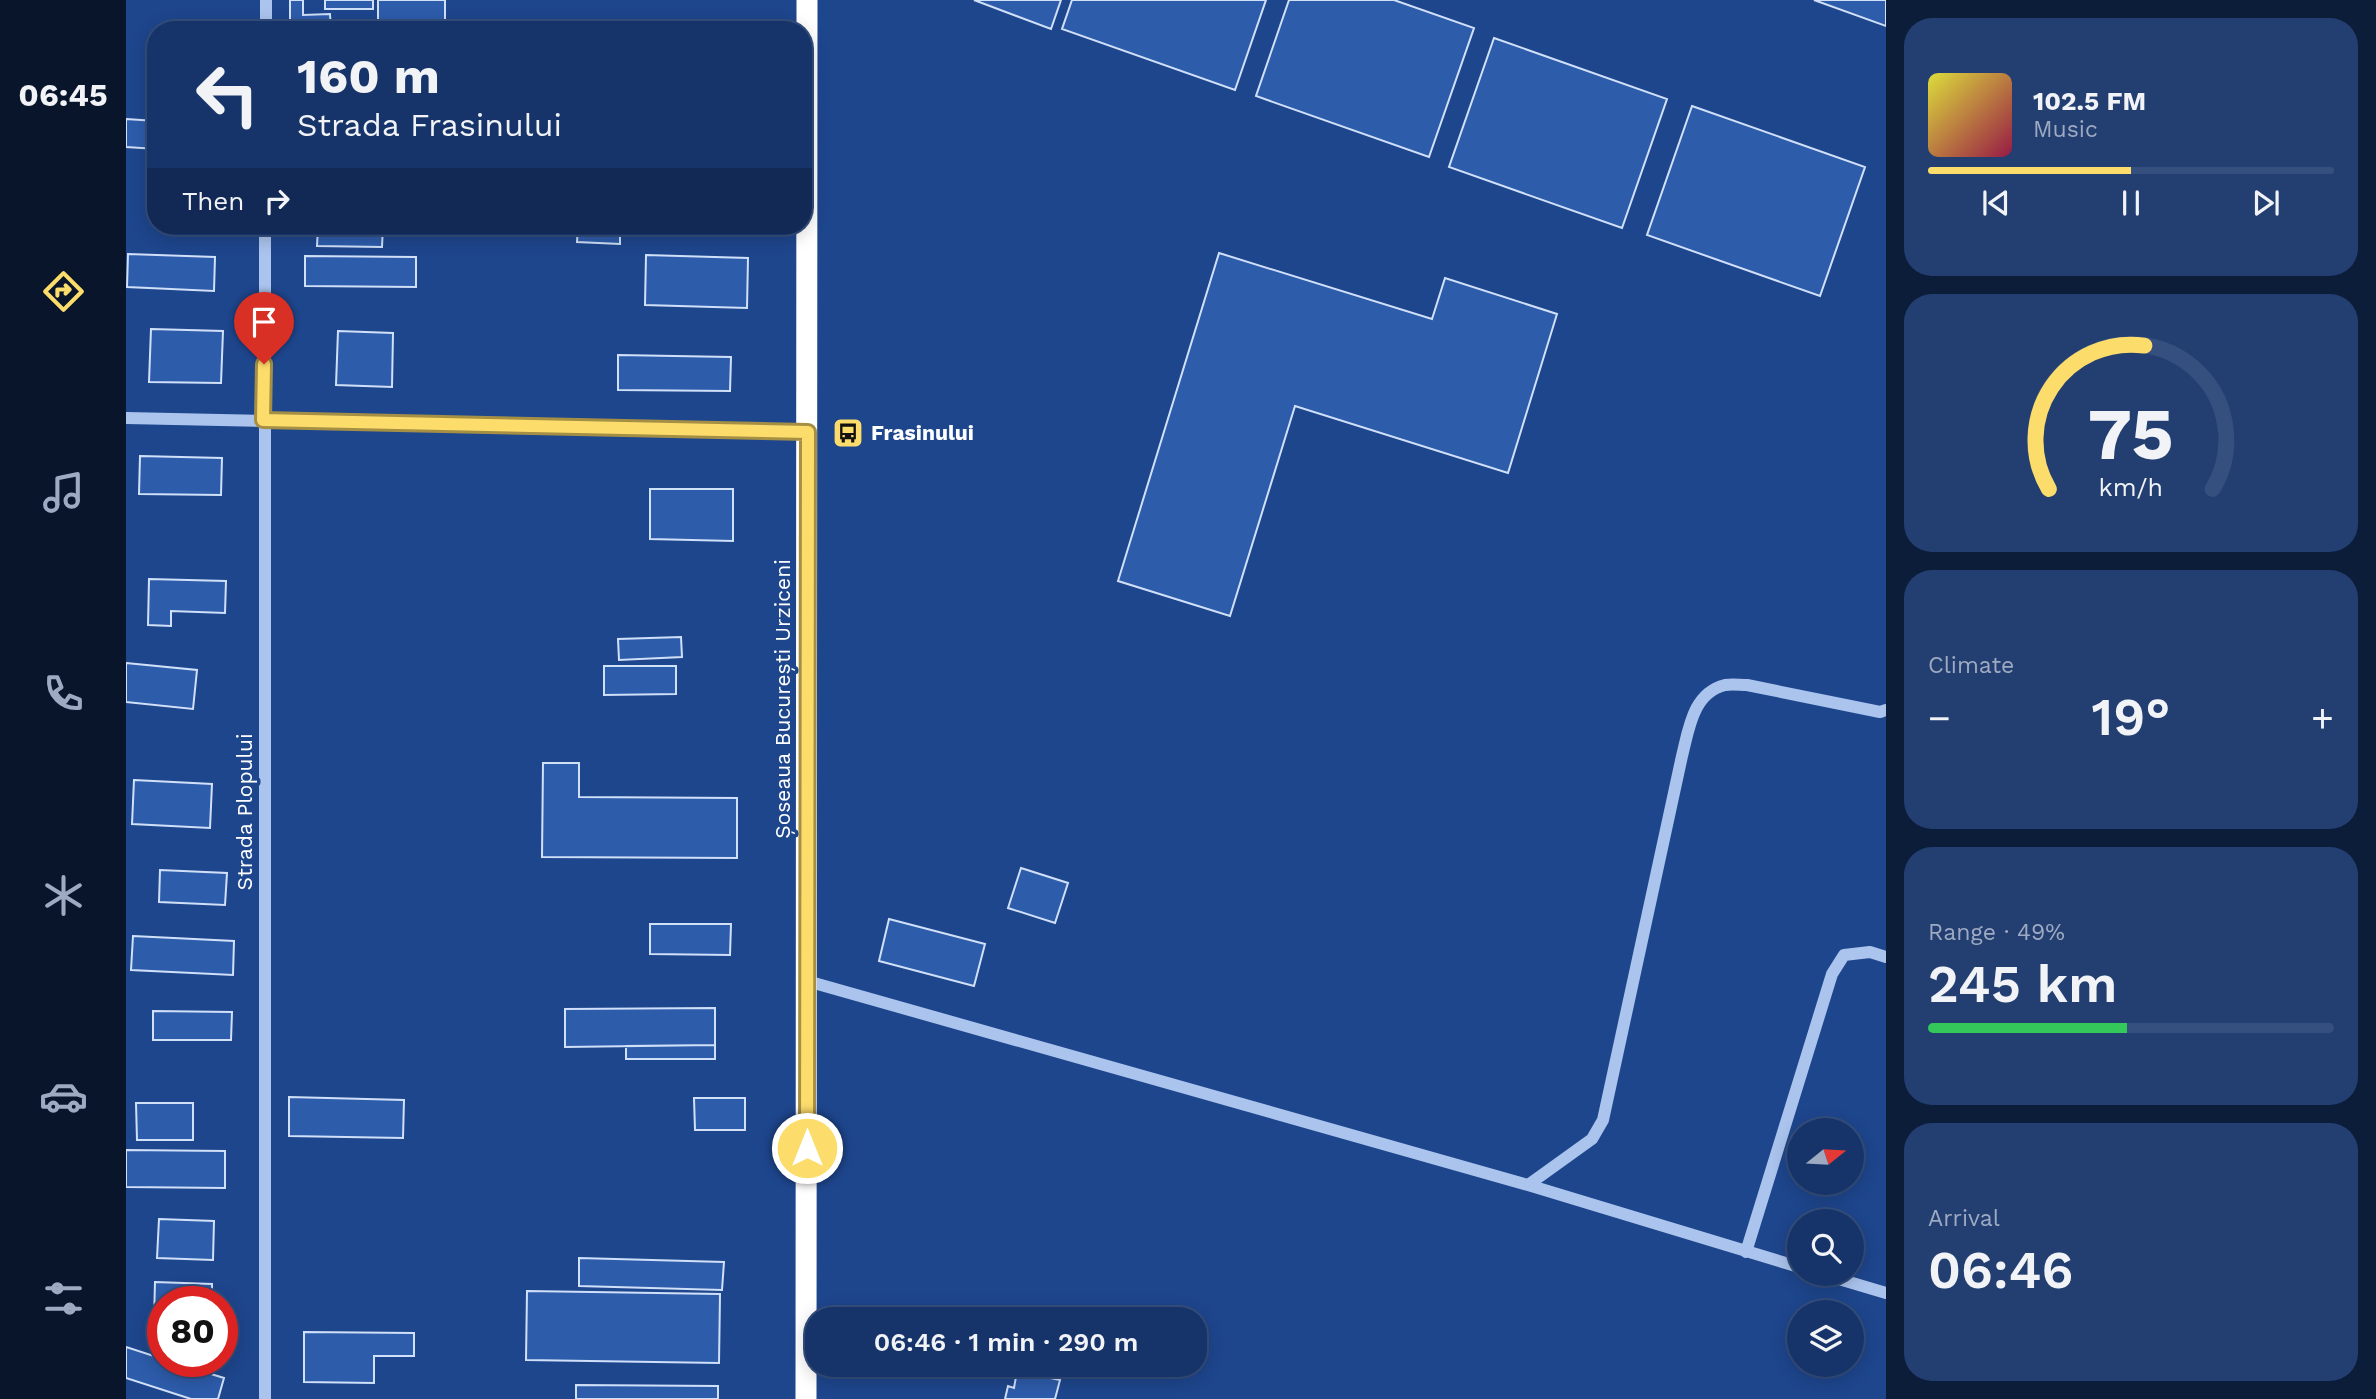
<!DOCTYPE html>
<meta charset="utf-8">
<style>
:root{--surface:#16346a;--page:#233f72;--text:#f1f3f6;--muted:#9eaac1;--line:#354f7e;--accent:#fcdc6a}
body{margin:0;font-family:"Work Sans",sans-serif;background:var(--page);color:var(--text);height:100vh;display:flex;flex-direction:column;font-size:26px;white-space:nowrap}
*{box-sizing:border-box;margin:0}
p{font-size:23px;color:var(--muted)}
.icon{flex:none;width:38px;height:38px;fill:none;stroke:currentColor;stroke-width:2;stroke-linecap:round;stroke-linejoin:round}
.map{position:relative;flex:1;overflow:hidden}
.details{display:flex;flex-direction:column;gap:18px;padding:18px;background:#0c1d3a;width:490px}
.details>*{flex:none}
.banner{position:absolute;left:21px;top:21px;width:665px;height:214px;border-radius:28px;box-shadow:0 4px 18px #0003,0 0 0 2px var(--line);background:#16346a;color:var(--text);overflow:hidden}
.needle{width:46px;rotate:72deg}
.controls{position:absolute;left:1661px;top:1118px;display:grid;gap:14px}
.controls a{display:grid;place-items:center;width:77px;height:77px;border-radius:50%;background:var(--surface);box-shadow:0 4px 18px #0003,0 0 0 2px var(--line);font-size:35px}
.speed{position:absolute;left:21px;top:1286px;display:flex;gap:14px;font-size:35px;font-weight:700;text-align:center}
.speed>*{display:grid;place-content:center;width:91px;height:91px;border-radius:50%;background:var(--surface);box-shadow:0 4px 18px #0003,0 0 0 2px var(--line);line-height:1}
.speed .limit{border:10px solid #d22;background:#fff;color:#111}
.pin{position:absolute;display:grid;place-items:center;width:60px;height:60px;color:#fff;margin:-72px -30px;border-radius:50% 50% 50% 0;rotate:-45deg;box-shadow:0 0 7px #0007}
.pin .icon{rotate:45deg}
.me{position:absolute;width:77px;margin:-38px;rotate:0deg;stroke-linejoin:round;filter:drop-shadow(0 0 5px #0008)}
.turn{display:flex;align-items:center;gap:24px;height:147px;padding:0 35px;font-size:32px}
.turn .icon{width:91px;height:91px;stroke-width:2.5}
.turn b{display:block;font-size:49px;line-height:60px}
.then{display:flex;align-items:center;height:66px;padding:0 35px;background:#0003;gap:14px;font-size:26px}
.big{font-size:52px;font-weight:600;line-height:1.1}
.details .widget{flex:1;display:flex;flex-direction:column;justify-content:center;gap:10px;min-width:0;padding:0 24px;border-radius:28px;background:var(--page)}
.details .dial{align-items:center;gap:0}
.dial svg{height:182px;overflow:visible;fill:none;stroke:var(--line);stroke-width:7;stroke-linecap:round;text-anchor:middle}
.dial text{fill:var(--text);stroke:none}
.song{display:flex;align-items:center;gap:21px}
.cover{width:84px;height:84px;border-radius:10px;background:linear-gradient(135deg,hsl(60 70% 55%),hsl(340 70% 35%))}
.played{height:7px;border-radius:4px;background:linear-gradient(90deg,var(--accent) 50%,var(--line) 50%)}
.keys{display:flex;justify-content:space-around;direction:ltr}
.heat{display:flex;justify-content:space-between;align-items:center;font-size:38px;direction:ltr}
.charge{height:10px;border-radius:5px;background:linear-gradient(90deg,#34c759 49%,var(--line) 0)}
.trip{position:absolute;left:679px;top:1307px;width:402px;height:70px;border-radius:28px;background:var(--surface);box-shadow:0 4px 18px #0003,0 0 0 2px var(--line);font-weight:600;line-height:70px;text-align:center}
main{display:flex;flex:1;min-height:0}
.tab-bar{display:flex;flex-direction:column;width:126px;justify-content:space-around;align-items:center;background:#09152a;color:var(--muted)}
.tab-bar .icon{width:49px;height:49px}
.tab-bar .selected{color:var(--accent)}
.tab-bar b{font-size:32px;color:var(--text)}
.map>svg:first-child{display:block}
</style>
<main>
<nav class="tab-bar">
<b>06:45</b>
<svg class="icon selected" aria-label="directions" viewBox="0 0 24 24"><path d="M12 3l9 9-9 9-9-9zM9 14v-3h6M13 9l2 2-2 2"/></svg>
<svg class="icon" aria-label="music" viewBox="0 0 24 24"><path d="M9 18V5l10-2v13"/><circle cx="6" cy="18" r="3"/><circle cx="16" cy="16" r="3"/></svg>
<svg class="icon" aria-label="phone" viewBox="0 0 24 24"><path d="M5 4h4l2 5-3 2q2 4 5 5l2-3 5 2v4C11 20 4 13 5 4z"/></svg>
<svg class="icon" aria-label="climate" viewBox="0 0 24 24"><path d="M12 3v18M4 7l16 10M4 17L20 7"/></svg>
<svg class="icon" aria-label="car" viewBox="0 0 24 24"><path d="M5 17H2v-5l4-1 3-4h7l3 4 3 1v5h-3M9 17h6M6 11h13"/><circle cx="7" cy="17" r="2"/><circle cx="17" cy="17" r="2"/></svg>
<svg class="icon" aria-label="filters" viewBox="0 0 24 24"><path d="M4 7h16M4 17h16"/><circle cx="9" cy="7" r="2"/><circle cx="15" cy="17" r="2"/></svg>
</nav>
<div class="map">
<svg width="1760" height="1399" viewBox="0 0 1760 1399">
<rect width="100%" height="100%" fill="#1e468d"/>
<path fill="#2d5cab" stroke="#d1e0f9" stroke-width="2" d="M164,0H177V15L204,14L205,30H164Z
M199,0H247V9H199Z
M252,0H319V30H252Z
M848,0H935L925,29Z
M946,0H1140L1109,90L936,29Z
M1163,0H1268L1348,28L1303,157L1130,96Z
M1688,0H1760V26Z
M1368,38L1541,99L1496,228L1323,167Z
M1566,106L1739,167L1694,296L1521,235Z
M0,119L30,121V149L0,147Z
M192,226H257L256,247L191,246Z
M452,226H494V244L451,242Z
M1093,253L1306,319L1319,278L1431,314L1382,473L1169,406L1104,616L992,581Z
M2,254L89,257L88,291L1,287Z
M520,255L622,258L621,308L519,305Z
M179,256L290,257V287L179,286Z
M25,329L97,331L95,383L23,382Z
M212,331L267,333L266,387L210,385Z
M492,355L605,357L604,391L492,390Z
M14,456L96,458L95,495L13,494Z
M524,489H607V541L524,539Z
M23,579L100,581L99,613L45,611V626L22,625Z
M555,637L556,657L493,660L492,639Z
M0,663L71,670L67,709L0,702Z
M478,666H550V694L478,695Z
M417,763H453V797L611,798V858L416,857Z
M8,780L86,784L84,828L6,824Z
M895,868L942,883L929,923L882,908Z
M34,870L101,873L99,905L33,902Z
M763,919L859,944L848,986L753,961Z
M524,924H605L604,955L524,954Z
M7,936L108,941L107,975L5,970Z
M589,1008V1045L439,1047V1009Z
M27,1011L106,1012L105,1040H27Z
M589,1045V1059H500V1046Z
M163,1097L278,1100L277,1138L163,1136Z
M568,1098H619V1130H569Z
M10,1103H67V1140H11Z
M0,1150L99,1151V1188L0,1187Z
M33,1219L88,1221L87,1260L31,1258Z
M453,1258L598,1262L596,1290L453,1286Z
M29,1282L86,1284V1302H37V1321L28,1320Z
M401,1291L594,1294L593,1363L400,1360Z
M178,1332L288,1333V1356H248V1383L178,1382Z
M0,1347L37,1359V1362H46L98,1378L92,1399H65L0,1378Z
M891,1371L934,1380L929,1399H879L882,1386L888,1388Z
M450,1385L592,1386V1399H450Z"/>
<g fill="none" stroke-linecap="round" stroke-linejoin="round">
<path stroke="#abc4ed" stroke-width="12" d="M140,30V0
M139,226V1399
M0,418L682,432
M681,981L1402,1185L1673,1267
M1402,1185L1466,1139L1477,1120L1556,756C1563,728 1567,693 1599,685C1606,684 1614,685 1621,685L1754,712L1760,710
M1620,1252L1706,974L1718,955L1744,952L1760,957
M1696,1274L1760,1293"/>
<path stroke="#fff" stroke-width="21" d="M680,1399L681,0"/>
</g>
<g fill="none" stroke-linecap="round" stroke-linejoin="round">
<g stroke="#a48f45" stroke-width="18">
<path id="route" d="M138,364L137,420L682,432L681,1148"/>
</g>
<use href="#route" stroke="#fcdc6a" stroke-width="12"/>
</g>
<defs>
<g id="bus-square" transform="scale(1.575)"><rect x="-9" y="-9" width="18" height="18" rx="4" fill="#fcdc6a" stroke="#1e468d"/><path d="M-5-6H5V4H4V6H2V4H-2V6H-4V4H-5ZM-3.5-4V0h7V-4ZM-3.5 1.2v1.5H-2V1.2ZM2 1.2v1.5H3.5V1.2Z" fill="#111"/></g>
</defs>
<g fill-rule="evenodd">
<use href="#bus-square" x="722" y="433"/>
</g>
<g text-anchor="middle" stroke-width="7" stroke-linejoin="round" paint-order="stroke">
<g font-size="21" font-weight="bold" fill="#fff" stroke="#1e468d" text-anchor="start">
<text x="745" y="440">Frasinului</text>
</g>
<g font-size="21" fill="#fff" stroke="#1e468d">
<text transform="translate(657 699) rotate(-90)" y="7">Șoseaua București Urziceni</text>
<text transform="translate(119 812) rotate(-90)" y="7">Strada Plopului</text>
</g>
</g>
</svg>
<div class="controls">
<a><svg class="needle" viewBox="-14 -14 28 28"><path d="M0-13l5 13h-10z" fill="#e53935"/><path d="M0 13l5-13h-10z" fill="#9eaac1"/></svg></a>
<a><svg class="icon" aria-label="search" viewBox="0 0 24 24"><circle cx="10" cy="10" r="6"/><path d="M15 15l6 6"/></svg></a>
<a><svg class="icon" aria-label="layers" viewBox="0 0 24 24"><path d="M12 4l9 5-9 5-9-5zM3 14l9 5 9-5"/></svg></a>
</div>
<div class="speed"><div class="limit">80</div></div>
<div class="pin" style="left:138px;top:364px;background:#d93025"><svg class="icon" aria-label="arrive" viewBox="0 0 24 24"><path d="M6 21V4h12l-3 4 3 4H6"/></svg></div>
<svg class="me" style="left:681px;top:1148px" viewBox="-20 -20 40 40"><circle r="17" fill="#fcdc6a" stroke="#fff" stroke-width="3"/><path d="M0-11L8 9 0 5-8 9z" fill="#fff"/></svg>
<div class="trip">06:46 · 1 min · 290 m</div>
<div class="banner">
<div class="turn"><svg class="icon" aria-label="left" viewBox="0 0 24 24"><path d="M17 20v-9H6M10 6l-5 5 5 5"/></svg><div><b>160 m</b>Strada Frasinului</div></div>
<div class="then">Then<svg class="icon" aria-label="right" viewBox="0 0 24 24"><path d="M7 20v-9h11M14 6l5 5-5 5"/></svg></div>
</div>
</div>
<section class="details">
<div class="widget">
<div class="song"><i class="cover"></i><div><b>102.5 FM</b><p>Music</p></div></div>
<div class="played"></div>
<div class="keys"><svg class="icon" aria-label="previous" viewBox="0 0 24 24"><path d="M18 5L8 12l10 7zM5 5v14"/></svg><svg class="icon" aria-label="pause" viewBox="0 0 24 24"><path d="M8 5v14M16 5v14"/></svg><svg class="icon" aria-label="next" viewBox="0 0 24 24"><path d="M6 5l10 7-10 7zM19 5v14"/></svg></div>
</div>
<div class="widget dial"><svg viewBox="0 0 100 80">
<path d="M14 69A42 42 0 1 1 86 69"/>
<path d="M14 69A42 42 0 0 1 56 6" stroke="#fcdc6a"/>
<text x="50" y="56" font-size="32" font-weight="700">75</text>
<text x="50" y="72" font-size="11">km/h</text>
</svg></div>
<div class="widget"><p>Climate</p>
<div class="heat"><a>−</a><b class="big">19°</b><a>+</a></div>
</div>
<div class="widget"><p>Range · 49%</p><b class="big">245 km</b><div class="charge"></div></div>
<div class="widget"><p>Arrival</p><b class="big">06:46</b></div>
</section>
</main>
